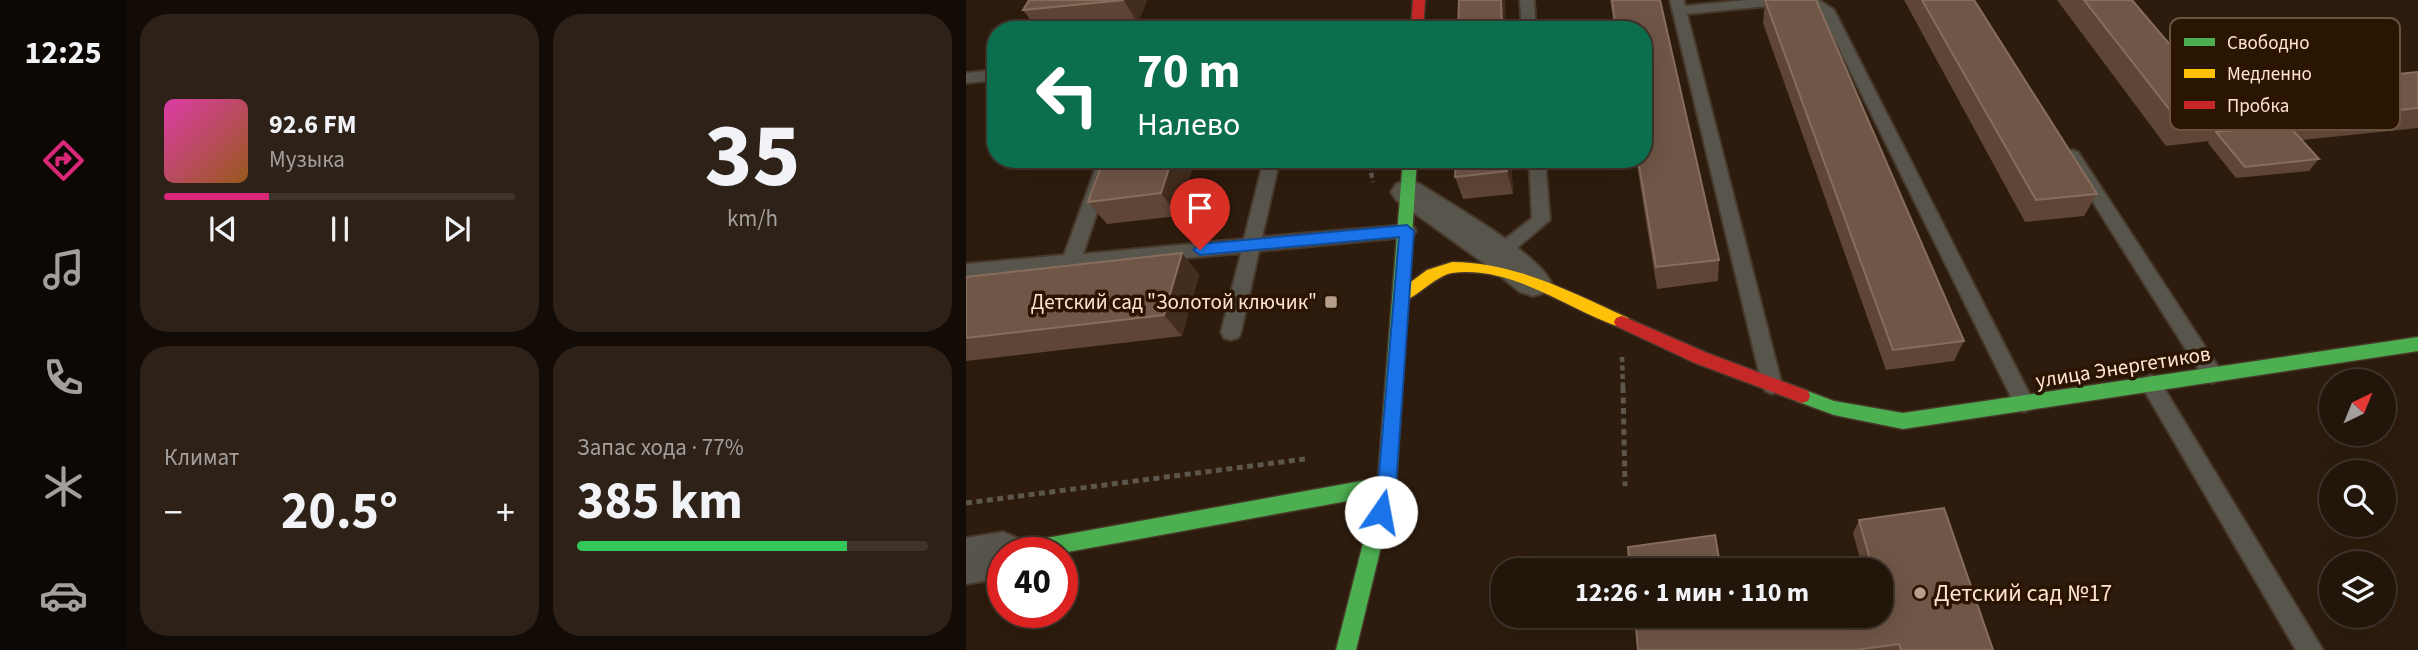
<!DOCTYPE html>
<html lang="ru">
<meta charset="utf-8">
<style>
:root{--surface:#22150a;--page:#2e2218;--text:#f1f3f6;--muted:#a29f9c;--line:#3f342b;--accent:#db2777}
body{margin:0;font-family:"Source Sans 3",sans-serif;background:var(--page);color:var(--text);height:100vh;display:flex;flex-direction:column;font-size:26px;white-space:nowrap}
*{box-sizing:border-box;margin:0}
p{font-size:23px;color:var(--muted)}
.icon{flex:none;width:38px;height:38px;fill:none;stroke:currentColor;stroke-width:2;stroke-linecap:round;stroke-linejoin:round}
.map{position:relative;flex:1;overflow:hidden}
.drawer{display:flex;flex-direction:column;gap:14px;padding:14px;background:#130c06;width:840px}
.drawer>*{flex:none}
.top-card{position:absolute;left:21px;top:21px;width:665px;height:147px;border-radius:28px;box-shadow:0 7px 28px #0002,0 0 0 2px var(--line);background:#0b6e4f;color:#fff;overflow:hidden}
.needle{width:46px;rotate:43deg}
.buttons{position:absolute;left:1353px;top:369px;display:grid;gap:14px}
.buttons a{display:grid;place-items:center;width:77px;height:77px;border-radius:50%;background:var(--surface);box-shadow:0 7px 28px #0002,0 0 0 2px var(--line);font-size:35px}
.speed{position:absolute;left:21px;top:537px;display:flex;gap:14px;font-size:35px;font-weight:700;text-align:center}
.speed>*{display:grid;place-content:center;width:91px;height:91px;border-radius:50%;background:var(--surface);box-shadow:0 7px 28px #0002,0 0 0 2px var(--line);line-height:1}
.speed .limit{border:10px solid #d22;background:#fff;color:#111}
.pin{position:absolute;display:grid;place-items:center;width:60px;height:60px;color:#fff;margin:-72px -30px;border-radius:50% 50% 50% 0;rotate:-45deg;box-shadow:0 0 7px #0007}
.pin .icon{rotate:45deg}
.me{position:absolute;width:77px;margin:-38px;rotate:12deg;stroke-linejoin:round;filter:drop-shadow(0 0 5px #0008)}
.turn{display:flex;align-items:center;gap:24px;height:147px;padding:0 35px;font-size:32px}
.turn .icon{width:91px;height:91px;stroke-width:2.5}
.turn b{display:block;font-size:49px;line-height:60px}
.big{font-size:52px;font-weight:700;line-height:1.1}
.drawer .widget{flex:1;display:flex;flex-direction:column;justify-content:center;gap:10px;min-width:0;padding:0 24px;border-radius:28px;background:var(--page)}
.drawer .dial{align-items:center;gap:0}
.dial b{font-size:91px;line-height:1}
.song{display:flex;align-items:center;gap:21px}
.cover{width:84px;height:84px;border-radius:10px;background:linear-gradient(135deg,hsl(320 70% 55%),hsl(30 70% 35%))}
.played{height:7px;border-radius:4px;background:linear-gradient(90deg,var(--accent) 30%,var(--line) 30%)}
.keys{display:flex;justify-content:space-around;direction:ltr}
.heat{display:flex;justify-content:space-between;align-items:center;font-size:38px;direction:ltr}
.charge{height:10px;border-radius:5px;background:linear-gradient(90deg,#34c759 77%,var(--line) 0)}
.drawer .tiles{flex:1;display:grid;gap:14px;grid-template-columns:repeat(2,1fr)}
.trip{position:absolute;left:525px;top:558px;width:402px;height:70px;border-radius:28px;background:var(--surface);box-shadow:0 7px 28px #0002,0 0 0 2px var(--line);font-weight:700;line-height:70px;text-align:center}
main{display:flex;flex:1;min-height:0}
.tabs{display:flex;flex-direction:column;width:126px;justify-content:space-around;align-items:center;background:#0e0804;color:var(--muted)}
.tabs .icon{width:49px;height:49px}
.tabs .on{color:var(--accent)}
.tabs b{font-size:32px;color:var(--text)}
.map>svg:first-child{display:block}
</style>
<main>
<nav class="tabs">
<b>12:25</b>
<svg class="icon on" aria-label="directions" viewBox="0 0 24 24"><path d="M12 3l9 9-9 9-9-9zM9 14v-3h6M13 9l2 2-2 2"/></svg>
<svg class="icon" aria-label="music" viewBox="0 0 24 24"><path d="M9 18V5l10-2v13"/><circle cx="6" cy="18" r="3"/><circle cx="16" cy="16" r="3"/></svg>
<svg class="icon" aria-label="phone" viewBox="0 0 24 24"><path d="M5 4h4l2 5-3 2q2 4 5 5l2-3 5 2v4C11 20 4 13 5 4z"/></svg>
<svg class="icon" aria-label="climate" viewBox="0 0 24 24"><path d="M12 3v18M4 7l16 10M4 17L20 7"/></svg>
<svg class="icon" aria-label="car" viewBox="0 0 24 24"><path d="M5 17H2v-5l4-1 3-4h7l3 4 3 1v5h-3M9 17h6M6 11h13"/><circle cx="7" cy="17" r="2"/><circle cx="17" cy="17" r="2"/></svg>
</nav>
<section class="drawer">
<div class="tiles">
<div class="widget">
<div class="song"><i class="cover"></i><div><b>92.6 FM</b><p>Музыка</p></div></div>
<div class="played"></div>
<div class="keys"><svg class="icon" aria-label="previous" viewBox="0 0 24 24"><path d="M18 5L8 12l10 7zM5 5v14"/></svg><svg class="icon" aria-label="pause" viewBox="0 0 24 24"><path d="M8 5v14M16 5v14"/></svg><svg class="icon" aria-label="next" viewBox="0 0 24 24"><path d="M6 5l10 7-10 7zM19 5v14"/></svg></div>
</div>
<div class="widget dial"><b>35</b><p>km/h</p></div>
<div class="widget"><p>Климат</p>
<div class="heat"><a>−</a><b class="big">20.5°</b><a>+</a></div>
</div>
<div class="widget"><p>Запас хода · 77%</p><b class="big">385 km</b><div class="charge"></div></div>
</div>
</section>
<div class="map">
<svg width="1452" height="650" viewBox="0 0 1452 650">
<rect width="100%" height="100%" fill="#2d1c0d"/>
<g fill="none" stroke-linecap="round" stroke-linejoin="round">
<g stroke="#48382b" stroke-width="4">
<path id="lane" d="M554,0H568L570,30H556Z
M704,0H718L719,6L781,0H828L821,4L721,14L816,385L813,391L806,394L799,391L796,385Z
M836,0H853L868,10L1065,397L1068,403L1065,409L1058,412L1051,409L855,12Z
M30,70V80L0,83V73Z
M1229,75L1234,77L1246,90L1339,80L1346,85L1339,90L1242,100L1237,98L1222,80Z
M1106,150L1112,152L1253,368L1256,374L1253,380L1246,383L1239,380L1098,156Z
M133,159H149L117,254L278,239L298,159H314L296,237L441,225L447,226L450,231L447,236L441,237L293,251L275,332L272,338L265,340L258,338L255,332L275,253L0,278V264L98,255Z
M563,159H579L584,220L538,259H526L523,254L526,249L566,218Z
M1185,375L1192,378L1357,650H1330L1178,390L1175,384L1178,378Z"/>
</g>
<g stroke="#48382b" stroke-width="4">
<path id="street" d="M442,180L454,184C486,205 569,251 585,282L580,292L567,296L554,292L519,264L430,200L425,192L430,184Z
M37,532L54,539L59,553H37V578L0,584V538Z"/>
</g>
<g stroke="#48382b" stroke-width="3">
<path id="fast" d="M437,159H451L430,485L390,650H370L409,496L96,553H37L40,546L47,544L412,478Z
M1452,337V351L937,429L868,415L830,401L828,396L830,391L836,389L868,401L937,413Z"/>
</g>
<g stroke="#48382b" stroke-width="3">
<path id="slow" d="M486,262C549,262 605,292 662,318L664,322L662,326L656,328C602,310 547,265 486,273C467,276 444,306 430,301L427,297L430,293L461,270Z"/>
</g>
<g stroke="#48382b" stroke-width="3">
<path id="jam" d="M447,0H459L457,30H445Z
M656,316L741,353L842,391L844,396L842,401L836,403L729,363L650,326L648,322L650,318Z"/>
</g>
<path stroke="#5c564c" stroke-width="3.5" stroke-dasharray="4.5 2.5" stroke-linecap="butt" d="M403,159L406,175"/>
<path stroke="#5c564c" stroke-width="4.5" stroke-dasharray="5 3.5" stroke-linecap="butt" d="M405,173L407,182
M656,357L657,388"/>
<path stroke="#5c564c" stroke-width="5" stroke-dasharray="6 4.5" stroke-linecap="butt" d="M657,387L659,486
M0,503L339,459"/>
<use href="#lane" fill="#58564c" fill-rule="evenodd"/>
<use href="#street" fill="#58564c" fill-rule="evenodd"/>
<use href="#fast" fill="#4caf50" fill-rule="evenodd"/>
<use href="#slow" fill="#ffc107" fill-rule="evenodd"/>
<use href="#jam" fill="#c62828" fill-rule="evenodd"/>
</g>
<path fill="#5e4536" d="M63,0H181L172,23L103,30H72L57,10Z
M644,0H694L753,260L752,281L691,289L670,159H677V30H649Z
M799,0L998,341L988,361L920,370L797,23Z
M938,0H1008L1131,194L1118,216L1059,222Z
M1091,0H1166L1266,118L1256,131L1312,126L1297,109L1313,86L1452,72V128L1336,140L1353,159L1343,171L1270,178L1242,143L1243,141L1200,146Z
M229,159L212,216L141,224L122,202Z
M490,159H545L547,194L497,199L489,177Z
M216,253L233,275L216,336L0,361V277Z
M893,520L1027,650H672L915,616V570H897L887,533Z"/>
<path fill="#432d1e" d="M158,0H181L172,23L158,1Z
M535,0H539L540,30H536Z
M206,159H229L212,216L195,193Z
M541,159H545L547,194L541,171Z
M216,253L233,275L216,336L198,315Z"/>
<path fill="#6f5646" stroke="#866d5c" stroke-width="2" d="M63,0H158L57,10Z
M493,0H535L536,30H492Z
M646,0H694L753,260L690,267L672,159H677V30H650Z
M799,0H850L998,341L927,350Z
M956,0H1008L1131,194L1070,200Z
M1118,0H1166L1266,118L1214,123Z
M1452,72V108L1344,119L1313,86Z
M1322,125L1353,159L1279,167L1250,132Z
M138,159H206L195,193L122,202Z
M490,159H541V171L489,177Z
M216,253L198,315L0,338V277Z
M978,508L1027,650H935L933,644L889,650H672L669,616H915V570H907L893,520Z
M749,535L755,570H664L662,547Z"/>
<path fill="#1a73e8" stroke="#114b97" stroke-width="2" d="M441,225L448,231L430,485L421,518L415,520L408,518L405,512L412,485L433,237L234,255L227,250L234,244Z"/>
<g fill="#b69f8c" stroke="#2a1502" stroke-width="2.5">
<rect x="358" y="295" width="14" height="14" rx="3.5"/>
<circle cx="954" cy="593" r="7"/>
</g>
<g text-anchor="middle" stroke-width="7" stroke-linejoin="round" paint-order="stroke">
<g font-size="21" fill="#ffe5d0" stroke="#2a1502" text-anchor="end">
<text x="351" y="309">Детский сад "Золотой ключик"</text>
</g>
<g font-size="21" fill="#ffe5d0" stroke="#2a1502">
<text transform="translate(1157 367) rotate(-9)" y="7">улица Энергетиков</text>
</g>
<g font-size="24" fill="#ffe5d0" stroke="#2a1502" text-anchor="start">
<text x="968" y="601">Детский сад №17</text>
</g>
</g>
<rect x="1204" y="18" width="230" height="112" rx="10" fill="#2a1502" stroke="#6a5340" stroke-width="2"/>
<rect x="1218" y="38" width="31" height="8" fill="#4caf50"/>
<rect x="1218" y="69" width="31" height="9" fill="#ffc107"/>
<rect x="1218" y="101" width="31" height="8" fill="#c62828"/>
<g font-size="19" fill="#ffe5d0">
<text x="1261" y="49">Свободно</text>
<text x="1261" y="80">Медленно</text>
<text x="1261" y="112">Пробка</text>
</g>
</svg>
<div class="buttons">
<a><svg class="needle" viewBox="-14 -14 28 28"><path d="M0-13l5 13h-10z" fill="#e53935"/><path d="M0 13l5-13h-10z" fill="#a29f9c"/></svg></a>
<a><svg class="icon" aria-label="search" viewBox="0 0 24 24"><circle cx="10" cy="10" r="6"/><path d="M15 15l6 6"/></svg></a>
<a><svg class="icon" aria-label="layers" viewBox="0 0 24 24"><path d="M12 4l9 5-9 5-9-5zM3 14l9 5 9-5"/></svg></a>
</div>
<div class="speed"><div class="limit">40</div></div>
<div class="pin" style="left:234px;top:250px;background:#d93025"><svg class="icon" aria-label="arrive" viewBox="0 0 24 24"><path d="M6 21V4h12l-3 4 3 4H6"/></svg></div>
<svg class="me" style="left:415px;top:512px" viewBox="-20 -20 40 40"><circle r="19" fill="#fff"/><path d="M0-13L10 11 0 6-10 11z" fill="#1a73e8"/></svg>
<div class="trip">12:26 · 1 мин · 110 m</div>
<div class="top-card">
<div class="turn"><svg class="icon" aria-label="left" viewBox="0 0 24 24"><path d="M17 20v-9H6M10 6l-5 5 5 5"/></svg><div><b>70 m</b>Налево</div></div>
</div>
</div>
</main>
